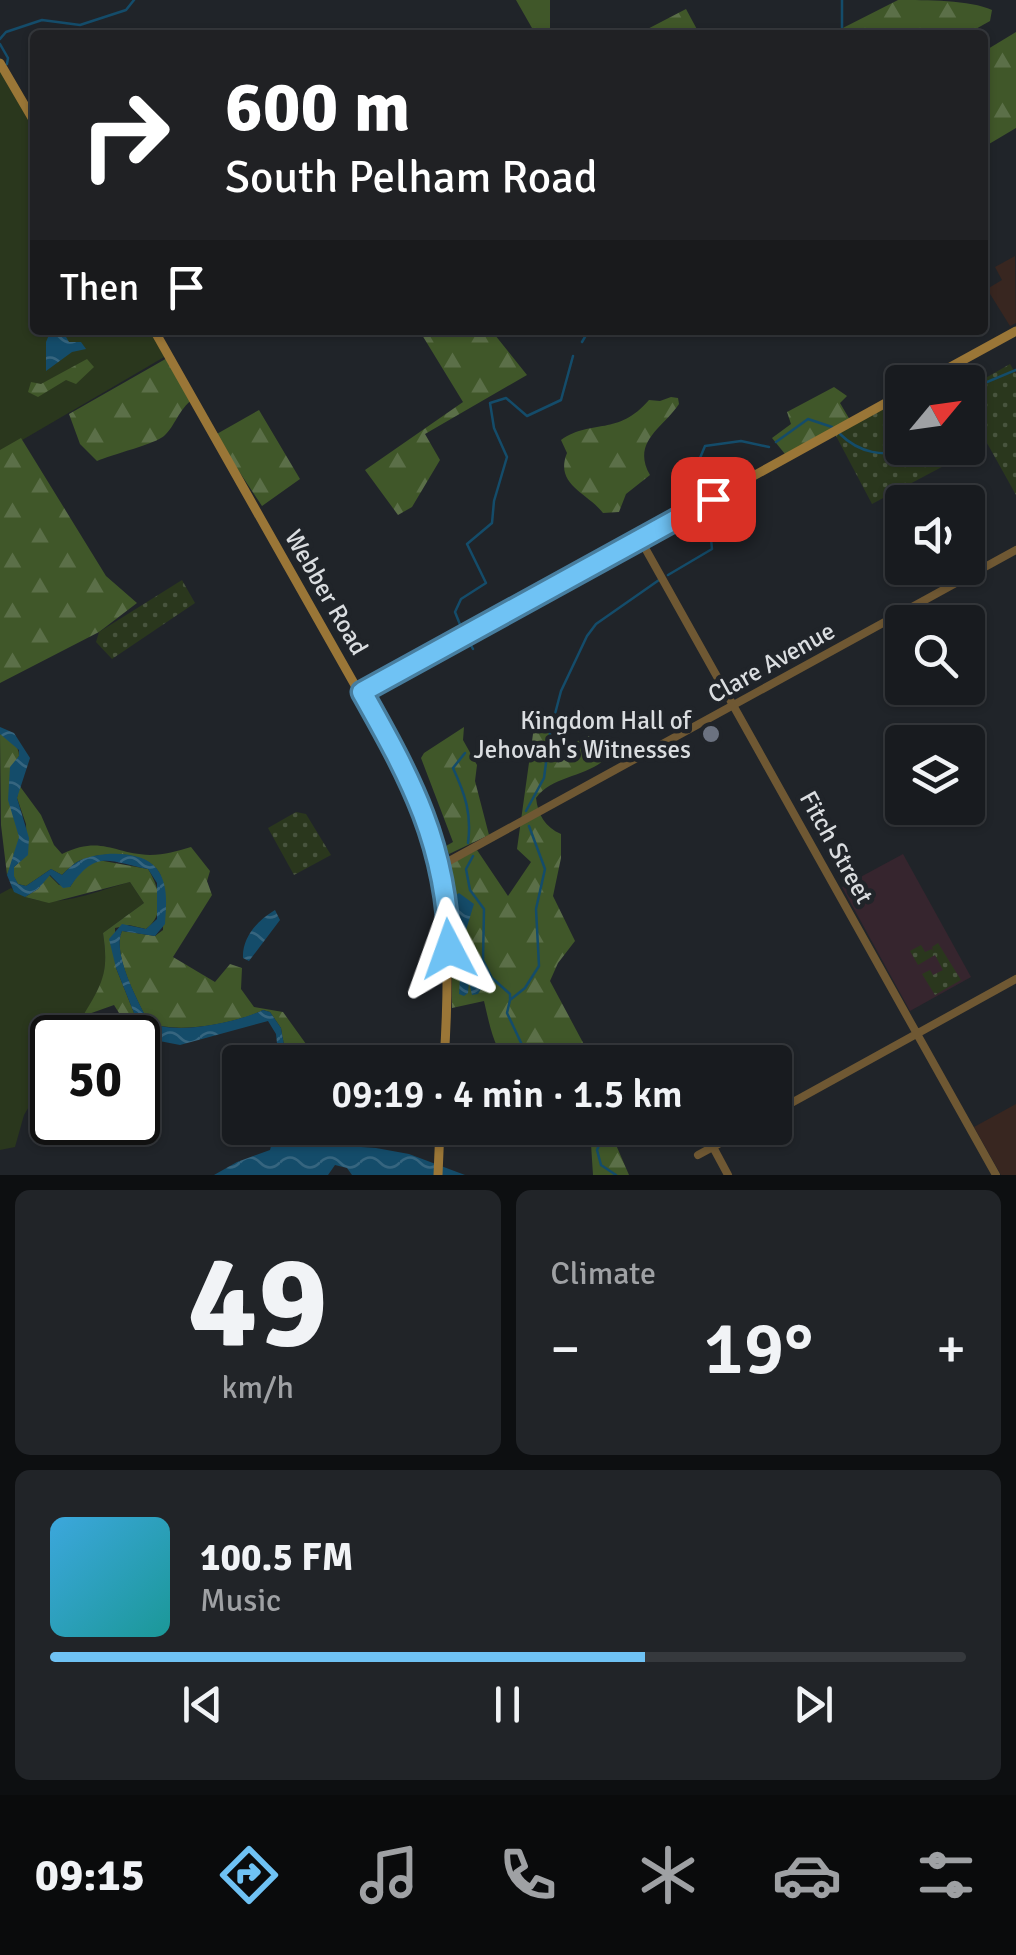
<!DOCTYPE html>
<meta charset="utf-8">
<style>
:root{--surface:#181b1f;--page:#212428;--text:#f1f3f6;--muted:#9fa1a4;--line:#36393d;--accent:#6fc2f4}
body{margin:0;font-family:Signika,sans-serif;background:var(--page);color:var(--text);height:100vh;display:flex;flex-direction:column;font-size:38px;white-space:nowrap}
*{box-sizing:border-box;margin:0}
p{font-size:32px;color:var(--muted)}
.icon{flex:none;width:55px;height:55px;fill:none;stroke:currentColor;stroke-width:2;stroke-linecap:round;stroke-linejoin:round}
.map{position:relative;height:1175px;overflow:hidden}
.sheet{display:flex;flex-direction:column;gap:15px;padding:15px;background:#0d0f11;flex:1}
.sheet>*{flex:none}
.banner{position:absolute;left:30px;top:30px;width:958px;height:305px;border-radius:10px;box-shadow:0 2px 8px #0004,0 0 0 2px var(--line);background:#202124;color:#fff;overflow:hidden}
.needle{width:65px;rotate:61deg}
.buttons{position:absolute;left:885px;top:365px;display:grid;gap:20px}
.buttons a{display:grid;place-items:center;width:100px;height:100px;border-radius:10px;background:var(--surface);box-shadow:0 2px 8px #0004,0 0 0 2px var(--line);font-size:50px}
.speed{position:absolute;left:30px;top:1015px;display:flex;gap:20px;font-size:50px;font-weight:700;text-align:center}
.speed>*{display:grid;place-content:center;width:130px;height:130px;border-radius:50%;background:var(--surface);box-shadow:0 2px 8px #0004,0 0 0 2px var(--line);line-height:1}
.speed .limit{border:5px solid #111;border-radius:15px;background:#fff;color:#111}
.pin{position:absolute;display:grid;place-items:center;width:85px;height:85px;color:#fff;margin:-42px;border-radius:20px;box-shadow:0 5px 15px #0006}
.me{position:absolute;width:110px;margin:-55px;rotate:356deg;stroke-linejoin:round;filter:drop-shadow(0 0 8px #0008)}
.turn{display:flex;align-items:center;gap:35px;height:210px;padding:0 30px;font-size:45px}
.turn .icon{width:130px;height:130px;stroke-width:2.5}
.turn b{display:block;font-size:70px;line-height:85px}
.then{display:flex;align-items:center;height:95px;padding:0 30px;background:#0003;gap:20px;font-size:38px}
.big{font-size:75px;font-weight:600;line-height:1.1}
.sheet .tile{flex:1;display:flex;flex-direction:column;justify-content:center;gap:15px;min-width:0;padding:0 35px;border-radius:15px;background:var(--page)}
.sheet .dial{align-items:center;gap:0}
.dial b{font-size:130px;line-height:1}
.song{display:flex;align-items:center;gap:30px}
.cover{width:120px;height:120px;border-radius:15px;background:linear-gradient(135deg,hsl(200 70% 55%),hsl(180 70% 35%))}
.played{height:10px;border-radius:5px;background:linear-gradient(90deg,var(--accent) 65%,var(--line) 65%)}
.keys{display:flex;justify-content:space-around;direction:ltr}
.heat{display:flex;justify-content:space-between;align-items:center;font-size:55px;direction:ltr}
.sheet .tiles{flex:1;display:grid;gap:15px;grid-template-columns:1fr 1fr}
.tile:last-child{grid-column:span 2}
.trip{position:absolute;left:222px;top:1045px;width:570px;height:100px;border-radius:10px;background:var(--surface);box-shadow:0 2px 8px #0004,0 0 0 2px var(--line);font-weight:600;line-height:100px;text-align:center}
.tab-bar{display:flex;height:160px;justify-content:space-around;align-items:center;background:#0a0b0c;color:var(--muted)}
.tab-bar .icon{width:70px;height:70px}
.tab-bar .active{color:var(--accent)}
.tab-bar b{font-size:45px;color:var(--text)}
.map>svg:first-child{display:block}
</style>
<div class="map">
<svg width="1016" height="1175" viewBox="0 0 1016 1175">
<defs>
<pattern id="forest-firs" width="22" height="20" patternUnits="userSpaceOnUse" patternTransform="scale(2.5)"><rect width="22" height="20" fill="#405729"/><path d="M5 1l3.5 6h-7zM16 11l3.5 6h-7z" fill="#5b6f48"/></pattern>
<pattern id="park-dots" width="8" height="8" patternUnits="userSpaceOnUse" patternTransform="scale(2.5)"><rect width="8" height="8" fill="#2a371d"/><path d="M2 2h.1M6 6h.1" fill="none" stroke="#48543e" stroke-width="1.8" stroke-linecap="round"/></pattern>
<pattern id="water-waves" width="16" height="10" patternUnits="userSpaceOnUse" patternTransform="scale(2.5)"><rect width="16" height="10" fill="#144c6a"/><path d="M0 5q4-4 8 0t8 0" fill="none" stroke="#36657f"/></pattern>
</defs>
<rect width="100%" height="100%" fill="#202429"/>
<path fill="#382620" d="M1015,256L1016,323L1010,326L987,289L1002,280L995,267Z
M1016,1104V1175H1001L974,1127Z"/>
<path fill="#36252e" d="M903,854L971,977L910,1011L842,887Z"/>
<path fill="#2a371d" d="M0,65L35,124V330H157L171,353L0,453Z
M130,882L144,903L103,933C111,985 96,995 70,1037L52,1038V1067L24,1115L15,1147L0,1150V894L11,888C44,916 92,892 130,882Z"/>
<path fill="url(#forest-firs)" d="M516,0H550V28L536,35Z
M898,0C926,0 970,0 992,10L990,21L965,35H829Z
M686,9L700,35H636Z
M1016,32V128L989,144L983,133V52Z
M419,330H491L527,375L425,434L440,460L412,507L398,515L365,470L463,402Z
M169,357L193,399C178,410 176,425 164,436C157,443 111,455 97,461L80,444L69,414Z
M87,359L94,367L76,384L66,380L38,397L28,392L31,382L41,384Z
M834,387L847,396L840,403L850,420L785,454L772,438L791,424L787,412Z
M671,397L678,398L679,404C663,428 631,442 650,475L626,494L619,512L603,513C588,493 554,485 567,453L561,440C593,418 617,437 649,400L660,401Z
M259,410L300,479L262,506L215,435Z
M21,438L106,576L137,603L99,632L0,683V450Z
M543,722L561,749L589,736L604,760C585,777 552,776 536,798C538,815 545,827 561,834V858L553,896L575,941L558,963L550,981L588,1052L611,1062H507C493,1046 489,1022 484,1001L452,1008V941L445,874L448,865L477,850L508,896L531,862L517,849L533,734L535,726Z
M464,727L463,740L477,765L475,781L489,835L449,854L446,846L453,842L421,758L424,753Z
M0,734C10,738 19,745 19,756C0,780 18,809 19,835C20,849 12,862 7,875L1,825Z
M19,785L41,815L54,845L62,854C102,835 113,854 150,855C165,855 177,851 191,847L210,871L207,881L212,895L173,957L215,982L230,964L242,968L241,989L254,1007L283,1012L319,1062H287L281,1028L270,1012L263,1010C238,1023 172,1036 148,1021C137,999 112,954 122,931L155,936L163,930C163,913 167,889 160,874C149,850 102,851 81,860C74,863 68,869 62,875L51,869L26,886L18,884L14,877V867L27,855L26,824L17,798Z
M98,860L148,869C160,888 166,914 146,929L129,925L115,928L116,968L144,1038L138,1044V1038L134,1037L114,1005L83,1016C103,983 109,972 103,933L144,903L130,882L49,903L25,897L38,889L49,875L59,885L70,887L83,867Z
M590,1128H618L613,1138L629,1175H593Z"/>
<path fill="url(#park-dots)" d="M1010,364L1016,374V495L987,443L872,504L835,434L886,406L902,436V448H968V388Z
M182,580L195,603L112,659L96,642L99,632Z
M296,812L306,814L331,855L294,875L268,828Z
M938,943L961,980L935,995L922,974L930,970L933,975L943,970L935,955L918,965L910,951L921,945L925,952L932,949L934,952L932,947Z"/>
<path fill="url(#water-waves)" d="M51,330H62L69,342H81L86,349L72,352L46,371V342Z
M0,727L14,733L30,758L17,798L29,838L28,855L14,867V876L18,884L26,886L51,869L62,875C68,869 74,863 81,860C101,851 143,850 157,869C169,885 166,906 165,924L155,936L122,931C112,953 137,999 148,1021C171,1037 239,1022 263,1010L270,1012L281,1028L287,1062H279L276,1034L268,1021L180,1045L144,1038L116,968L109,939L122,924L146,929L157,919V883L148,869C108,861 96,849 70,887L63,888L50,875L38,889L25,897L14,892L7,875L19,837L8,800L10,767L19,756V750L0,734Z
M459,893L474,904L466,930L481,989L478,994L472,995L469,981L468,993L464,996L459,994L461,958L456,895Z
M275,910L280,920L249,961L243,958C242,937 258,920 275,910Z
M276,1128H286L284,1142L376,1148L409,1154L465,1175H352L347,1168L335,1165L328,1175H214L237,1162L270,1150Z"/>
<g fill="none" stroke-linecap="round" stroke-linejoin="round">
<path stroke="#144c6a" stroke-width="2.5" d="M842,35V0
M0,39L6,32L42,20L80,25L126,10L134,0
M0,44L8,58L7,64
M582,342L589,330
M968,390L1016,370
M840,434C858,452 885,459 908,448
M776,442L808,419L832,427
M700,501L690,482L705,446L741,441L769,447
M668,575L712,549L709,519L704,510
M463,632L455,612L461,599L486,583L467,544L492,523L494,501L507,457L494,428L490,403L506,398L527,416L561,400L573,356
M468,640L473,649
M465,753L453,768C465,794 472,814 468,843
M526,811L544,778L550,733L561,691L587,636L596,624L659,580
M473,856L466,869L470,890L484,909L483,960L492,978L510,994V999
M524,1062V1049L507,1013L510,1000L525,988L539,966L536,909L545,869L529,826
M607,1128L597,1150L601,1165L616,1175"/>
<path stroke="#6f5833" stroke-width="8" d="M640,539L996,1175
M440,866L1016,550
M775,1112L1016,979
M713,1147L728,1175
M698,1155L748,1128"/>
<path stroke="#9a7637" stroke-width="9" d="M0,63L35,123
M154,330L416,793C451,882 450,969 444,1062
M923,382L1016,331
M362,692L902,394
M438,1175L440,1128"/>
</g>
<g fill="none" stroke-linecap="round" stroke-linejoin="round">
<g stroke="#487e9f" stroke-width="25">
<path id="route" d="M449,949C447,845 411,779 362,692L713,499"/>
</g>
<use href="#route" stroke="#6fc2f4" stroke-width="18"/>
</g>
<circle fill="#6b7280" stroke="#202429" stroke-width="4" cx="711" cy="734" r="10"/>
<g text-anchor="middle" stroke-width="9" stroke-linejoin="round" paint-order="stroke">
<g font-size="25" fill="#dadde0" stroke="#202429">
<text transform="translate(327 592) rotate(60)" y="9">Webber Road</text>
<text transform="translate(771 662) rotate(-29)" y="9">Clare Avenue</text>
<text transform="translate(837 847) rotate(61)" y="9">Fitch Street</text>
</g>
<g font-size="25" fill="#dadde0" stroke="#202429" text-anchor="end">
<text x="691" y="729">Kingdom Hall of<tspan x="691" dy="29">Jehovah's Witnesses</tspan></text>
</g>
</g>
</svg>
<div class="buttons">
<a><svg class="needle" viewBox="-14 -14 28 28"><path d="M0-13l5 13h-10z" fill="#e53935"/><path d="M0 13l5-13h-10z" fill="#9fa1a4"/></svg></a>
<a><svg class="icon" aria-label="sound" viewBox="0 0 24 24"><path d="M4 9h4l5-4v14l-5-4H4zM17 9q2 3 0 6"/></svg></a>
<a><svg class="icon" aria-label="search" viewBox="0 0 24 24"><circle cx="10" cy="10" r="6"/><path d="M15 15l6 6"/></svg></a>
<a><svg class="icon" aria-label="layers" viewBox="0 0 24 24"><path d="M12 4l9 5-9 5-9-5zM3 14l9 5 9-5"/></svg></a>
</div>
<div class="speed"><div class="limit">50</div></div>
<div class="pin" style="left:713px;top:499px;background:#d93025"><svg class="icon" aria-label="arrive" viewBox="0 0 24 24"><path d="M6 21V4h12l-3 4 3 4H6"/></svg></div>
<svg class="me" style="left:449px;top:949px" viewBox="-20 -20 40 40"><path d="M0-17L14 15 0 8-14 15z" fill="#6fc2f4" stroke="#fff" stroke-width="4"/></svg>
<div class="trip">09:19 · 4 min · 1.5 km</div>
<div class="banner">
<div class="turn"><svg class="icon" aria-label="right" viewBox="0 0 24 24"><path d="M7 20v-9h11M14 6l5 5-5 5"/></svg><div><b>600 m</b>South Pelham Road</div></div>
<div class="then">Then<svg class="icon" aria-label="arrive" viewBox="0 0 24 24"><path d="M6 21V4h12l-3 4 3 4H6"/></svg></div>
</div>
</div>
<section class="sheet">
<div class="tiles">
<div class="tile dial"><b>49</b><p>km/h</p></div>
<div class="tile"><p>Climate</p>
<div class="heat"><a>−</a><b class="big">19°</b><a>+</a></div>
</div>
<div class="tile">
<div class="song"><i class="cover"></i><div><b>100.5 FM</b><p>Music</p></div></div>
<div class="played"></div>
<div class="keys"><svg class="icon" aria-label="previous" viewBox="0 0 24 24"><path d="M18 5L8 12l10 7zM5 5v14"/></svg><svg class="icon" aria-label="pause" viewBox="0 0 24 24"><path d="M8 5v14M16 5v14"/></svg><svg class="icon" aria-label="next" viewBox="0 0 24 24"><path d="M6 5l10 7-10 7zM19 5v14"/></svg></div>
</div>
</div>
</section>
<nav class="tab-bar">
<b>09:15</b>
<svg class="icon active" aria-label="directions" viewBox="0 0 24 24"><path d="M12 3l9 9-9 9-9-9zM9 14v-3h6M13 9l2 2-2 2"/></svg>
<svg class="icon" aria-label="music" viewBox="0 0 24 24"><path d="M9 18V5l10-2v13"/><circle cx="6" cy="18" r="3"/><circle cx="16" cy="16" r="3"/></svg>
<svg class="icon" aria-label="phone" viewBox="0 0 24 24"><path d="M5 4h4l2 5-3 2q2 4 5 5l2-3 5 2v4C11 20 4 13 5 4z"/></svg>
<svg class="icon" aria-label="climate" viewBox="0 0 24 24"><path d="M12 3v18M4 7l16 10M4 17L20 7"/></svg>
<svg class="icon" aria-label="car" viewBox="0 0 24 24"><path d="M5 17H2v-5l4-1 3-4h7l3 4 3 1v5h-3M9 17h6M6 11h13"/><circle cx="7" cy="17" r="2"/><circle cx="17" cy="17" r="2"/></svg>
<svg class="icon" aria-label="filters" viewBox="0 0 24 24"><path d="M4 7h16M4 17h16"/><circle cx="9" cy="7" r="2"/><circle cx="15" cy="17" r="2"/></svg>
</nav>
